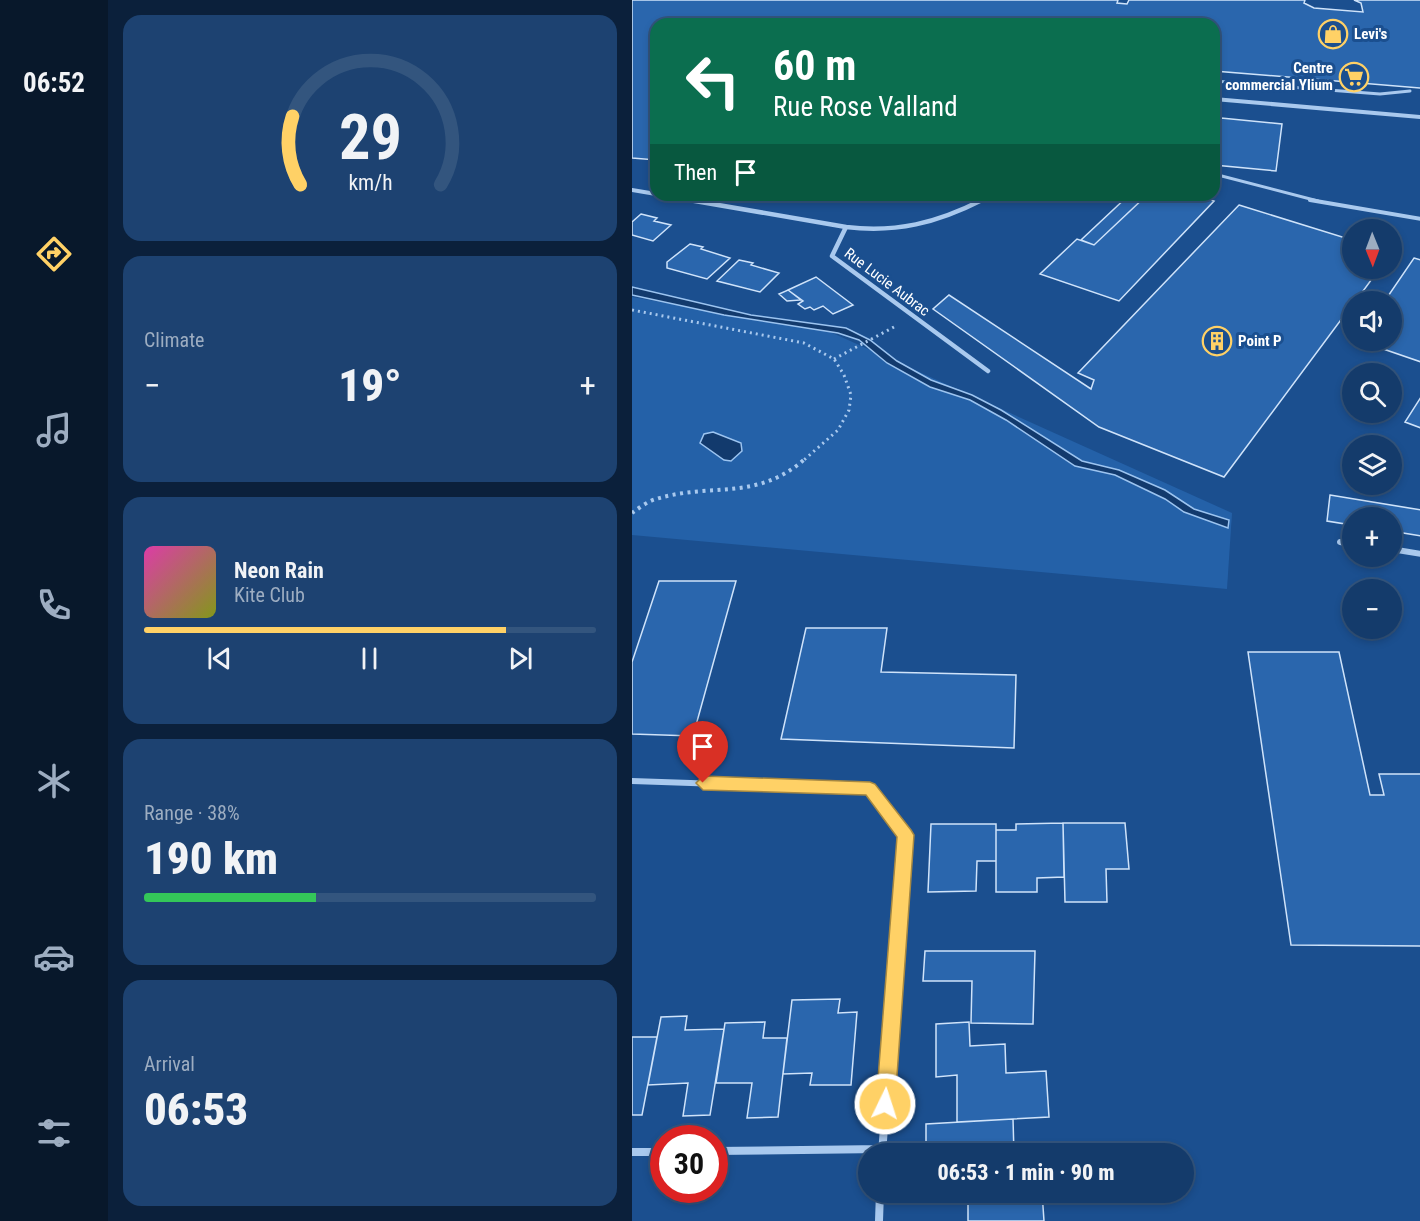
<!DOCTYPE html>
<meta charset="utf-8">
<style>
:root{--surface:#143b6b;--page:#1d4271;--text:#f1f3f6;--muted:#9dadc1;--line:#33557e;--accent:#ffd166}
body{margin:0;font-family:"Roboto Condensed",sans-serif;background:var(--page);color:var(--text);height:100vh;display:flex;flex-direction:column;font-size:22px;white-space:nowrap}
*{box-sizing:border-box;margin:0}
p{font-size:20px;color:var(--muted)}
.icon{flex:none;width:33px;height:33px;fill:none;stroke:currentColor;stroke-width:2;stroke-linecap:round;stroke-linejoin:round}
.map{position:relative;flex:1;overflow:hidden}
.panel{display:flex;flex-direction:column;gap:15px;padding:15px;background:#0b203b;width:524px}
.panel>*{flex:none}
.banner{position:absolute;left:18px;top:18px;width:570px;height:183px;border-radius:18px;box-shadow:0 3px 9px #0003,0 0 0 2px var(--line);background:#0b6e4f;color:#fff;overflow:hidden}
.needle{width:39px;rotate:179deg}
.controls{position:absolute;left:710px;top:219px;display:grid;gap:12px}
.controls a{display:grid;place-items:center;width:60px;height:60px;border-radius:50%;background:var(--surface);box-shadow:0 3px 9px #0003,0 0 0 2px var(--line);font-size:30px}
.speed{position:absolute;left:18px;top:1125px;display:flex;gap:12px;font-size:30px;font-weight:700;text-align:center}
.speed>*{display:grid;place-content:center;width:78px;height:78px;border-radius:50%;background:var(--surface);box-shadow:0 3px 9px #0003,0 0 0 2px var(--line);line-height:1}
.speed .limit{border:9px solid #d22;background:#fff;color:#111}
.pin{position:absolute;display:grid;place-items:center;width:51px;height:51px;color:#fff;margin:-62px -26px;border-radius:50% 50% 50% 0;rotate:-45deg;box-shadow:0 0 6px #0007}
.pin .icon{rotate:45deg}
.me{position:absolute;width:66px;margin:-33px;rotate:4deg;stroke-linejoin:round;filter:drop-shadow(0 0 4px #0008)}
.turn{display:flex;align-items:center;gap:21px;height:126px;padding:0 24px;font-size:27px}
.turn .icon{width:78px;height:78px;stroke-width:2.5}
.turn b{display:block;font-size:42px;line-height:51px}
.then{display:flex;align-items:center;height:57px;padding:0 24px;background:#0003;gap:12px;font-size:22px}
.big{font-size:45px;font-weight:800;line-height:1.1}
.panel .card{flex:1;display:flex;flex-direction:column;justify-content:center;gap:9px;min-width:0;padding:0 21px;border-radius:18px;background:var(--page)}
.panel .dial{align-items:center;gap:0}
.dial svg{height:156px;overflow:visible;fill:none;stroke:var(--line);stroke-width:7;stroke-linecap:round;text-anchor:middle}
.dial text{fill:var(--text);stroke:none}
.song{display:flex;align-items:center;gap:18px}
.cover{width:72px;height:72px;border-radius:9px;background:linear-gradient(135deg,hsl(320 70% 55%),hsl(70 70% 35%))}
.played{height:6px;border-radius:3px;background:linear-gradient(90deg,var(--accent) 80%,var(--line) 80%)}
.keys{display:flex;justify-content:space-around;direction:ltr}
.heat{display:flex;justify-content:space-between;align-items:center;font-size:33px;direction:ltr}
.charge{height:9px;border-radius:4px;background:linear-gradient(90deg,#34c759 38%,var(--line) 0)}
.trip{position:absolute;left:226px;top:1143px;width:336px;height:60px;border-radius:30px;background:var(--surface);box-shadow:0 3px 9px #0003,0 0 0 2px var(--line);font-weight:800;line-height:60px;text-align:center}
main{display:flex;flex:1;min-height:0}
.tab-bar{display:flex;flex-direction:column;width:108px;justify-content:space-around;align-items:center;background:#08182b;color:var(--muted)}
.tab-bar .icon{width:42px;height:42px}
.tab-bar .on{color:var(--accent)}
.tab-bar b{font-size:27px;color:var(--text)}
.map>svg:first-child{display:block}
</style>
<main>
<nav class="tab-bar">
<b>06:52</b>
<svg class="icon on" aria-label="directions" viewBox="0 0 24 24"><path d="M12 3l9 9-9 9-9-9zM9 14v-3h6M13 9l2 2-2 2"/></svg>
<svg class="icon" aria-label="music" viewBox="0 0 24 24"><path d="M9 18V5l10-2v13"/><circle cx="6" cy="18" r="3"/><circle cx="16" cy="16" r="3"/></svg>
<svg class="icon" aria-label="phone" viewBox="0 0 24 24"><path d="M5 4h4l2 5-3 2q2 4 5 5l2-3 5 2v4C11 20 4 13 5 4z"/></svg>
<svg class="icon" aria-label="climate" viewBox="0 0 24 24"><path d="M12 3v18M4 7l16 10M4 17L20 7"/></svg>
<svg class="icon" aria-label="car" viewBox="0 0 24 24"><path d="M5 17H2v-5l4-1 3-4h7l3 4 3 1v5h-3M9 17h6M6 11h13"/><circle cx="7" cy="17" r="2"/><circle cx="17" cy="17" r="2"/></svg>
<svg class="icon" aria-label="filters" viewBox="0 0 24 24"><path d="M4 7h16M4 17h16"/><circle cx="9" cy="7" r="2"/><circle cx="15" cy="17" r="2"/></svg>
</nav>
<section class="panel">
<div class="card dial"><svg viewBox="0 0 100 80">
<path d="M14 69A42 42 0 1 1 86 69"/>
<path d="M14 69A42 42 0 0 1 10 34" stroke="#ffd166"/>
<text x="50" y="56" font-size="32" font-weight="700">29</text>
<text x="50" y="72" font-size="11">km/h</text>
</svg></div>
<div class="card"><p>Climate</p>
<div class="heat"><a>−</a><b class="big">19°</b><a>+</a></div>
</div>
<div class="card">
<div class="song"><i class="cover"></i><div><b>Neon Rain</b><p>Kite Club</p></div></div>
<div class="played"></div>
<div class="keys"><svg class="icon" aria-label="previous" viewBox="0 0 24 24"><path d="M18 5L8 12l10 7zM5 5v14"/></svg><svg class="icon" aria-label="pause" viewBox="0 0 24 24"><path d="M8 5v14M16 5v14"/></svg><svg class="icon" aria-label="next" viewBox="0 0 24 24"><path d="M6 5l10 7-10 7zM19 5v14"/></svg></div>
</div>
<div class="card"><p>Range · 38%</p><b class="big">190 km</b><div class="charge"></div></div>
<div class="card"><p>Arrival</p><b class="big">06:53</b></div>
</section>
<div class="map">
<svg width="789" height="1221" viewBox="0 0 789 1221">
<rect width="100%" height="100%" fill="#1b4f8f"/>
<path fill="#2461a8" d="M0,297L196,331L600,513L595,589L0,535Z"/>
<path fill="#123a6d" stroke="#9cc4f0" stroke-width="1.5" d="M0,287L119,315L214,328L238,340L265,361L299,380L340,395L369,410L450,461L487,470L533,490L562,509L597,520L596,528L552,512L533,499L483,475L443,466L374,420L338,400L298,387L255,363L227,340L206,333L92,315L0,295Z
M81,432L109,443L110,451L99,461L92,460L68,443L72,434Z"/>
<path fill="#2a66ad" stroke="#cfe3fa" stroke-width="1.5" d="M0,0H486L485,3L495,4L497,0H673L672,3L682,8L731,12L729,3L722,0H789V88L582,71V24H24V160L0,158Z
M589,118L650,124L644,171L582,165Z
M497,195H515L462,245L449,240Z
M515,195H562L582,201L487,301L408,274L445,239L462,245Z
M607,205L720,240V268H748L723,302H720V305L592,477L467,427L301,309L317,295L459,389L462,380L446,373Z
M9,214L25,218L22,221L39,225L21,241L0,235V222Z
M58,244L71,247L69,249L98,258L75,279L35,268V262Z
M782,258L789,260V362L725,340H759V302H752Z
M107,260L121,263L119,265L147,273L128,292L85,281Z
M184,277L221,305L201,314L191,306L182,310L178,307L173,309L166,304L171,301L156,290Z
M156,290L169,300L155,301L147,294Z
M789,397V428L773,422Z
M698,495L789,510V536L759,531V518H720V525L695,521Z
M27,581H104L61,736L0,734V662Z
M174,628H255L249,672L384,675L382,748L149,739Z
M616,652H707L738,795H752L747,774H789V946L659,945Z
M431,823L432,877L405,878V892H364V830H384V824Z
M431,823H493L497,869H474L475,902H433Z
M299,824H364V861H345L344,891L296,892Z
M293,951H403L401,1024L339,1023L340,981H291Z
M208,999L206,1013L225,1012L219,1085H178L180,1073L151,1074L160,1000Z
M55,1016L53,1030L92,1029L78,1115L51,1116L56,1083L16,1085L29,1017Z
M133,1022L131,1038H155L146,1117L115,1118L120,1083H84L93,1023Z
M337,1022L338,1046L373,1044L374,1073L414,1071L417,1117L325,1122V1075L304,1077V1024Z
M0,1037H25L10,1115H0Z
M381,1119L382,1154H294V1124Z
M336,1192H410L412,1221H336Z"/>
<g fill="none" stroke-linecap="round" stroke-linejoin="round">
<path stroke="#a9c9ee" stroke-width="3" stroke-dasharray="2 4" stroke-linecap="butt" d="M0,310L172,343L202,359L212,375L219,395L217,410L206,430L172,460
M202,359L262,327L261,324"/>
<path stroke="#a9c9ee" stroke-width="4" stroke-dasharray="3 4.5" stroke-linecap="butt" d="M0,513C7,508 16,501 24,499C80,482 125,502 174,458"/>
<path stroke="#a9c9ee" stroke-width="3" d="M582,81L748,94L778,91
M582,174L686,201"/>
<path stroke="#a9c9ee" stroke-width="4" d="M678,200L789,219"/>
<path stroke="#a9c9ee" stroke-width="4" d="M582,99L789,117
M0,190L24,194
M30,195L65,201
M347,201L359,195"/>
<path stroke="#a9c9ee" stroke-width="4.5" d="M57,200L214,227L200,256L356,371
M214,227C264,233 305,223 350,200"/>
<path stroke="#a9c9ee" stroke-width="6" d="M708,542L720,544
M759,549L789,554
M0,781L238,789L241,793"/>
<path stroke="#a9c9ee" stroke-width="8" d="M240,791L274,835L250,1154
M82,1151L250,1149
M0,1152H32
M247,1221L248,1192"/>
</g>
<path fill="#ffd166" stroke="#a68842" stroke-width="1.5" d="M71,776L238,782L243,784L279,830L282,835L263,1104L260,1111L253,1113L247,1111L244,1104L265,837L234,795L71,790L64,783Z"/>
<defs>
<g id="shop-ring" transform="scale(1.5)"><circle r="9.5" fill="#1b4f8f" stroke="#ffd166" stroke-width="1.5"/><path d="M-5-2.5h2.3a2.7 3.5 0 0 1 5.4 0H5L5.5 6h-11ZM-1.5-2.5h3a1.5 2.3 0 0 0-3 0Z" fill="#ffd166"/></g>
<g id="supermarket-ring" transform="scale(1.5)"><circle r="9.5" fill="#1b4f8f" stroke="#ffd166" stroke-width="1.5"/><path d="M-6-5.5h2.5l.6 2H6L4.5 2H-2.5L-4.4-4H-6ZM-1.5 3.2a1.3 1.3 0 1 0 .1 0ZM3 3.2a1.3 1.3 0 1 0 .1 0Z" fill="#ffd166"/></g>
<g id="building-ring" transform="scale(1.5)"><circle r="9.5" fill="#1b4f8f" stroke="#ffd166" stroke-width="1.5"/><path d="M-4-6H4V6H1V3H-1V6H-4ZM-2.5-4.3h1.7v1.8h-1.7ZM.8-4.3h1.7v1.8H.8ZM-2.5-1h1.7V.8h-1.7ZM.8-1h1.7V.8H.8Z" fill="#ffd166"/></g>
</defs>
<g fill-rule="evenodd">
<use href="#shop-ring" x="701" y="34"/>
<use href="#supermarket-ring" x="722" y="77"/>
<use href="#building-ring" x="585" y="341"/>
</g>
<g text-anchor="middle" stroke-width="6" stroke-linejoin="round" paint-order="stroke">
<g font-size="15" font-weight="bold" fill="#fff" stroke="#1b4f8f" text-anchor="start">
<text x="722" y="39">Levi's</text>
<text x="701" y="73" text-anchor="end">Centre<tspan x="701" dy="17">commercial Ylium</tspan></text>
<text x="606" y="346">Point P</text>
</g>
<g font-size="15" fill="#fff" stroke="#1b4f8f">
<text transform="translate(255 282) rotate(37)" y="5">Rue Lucie Aubrac</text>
</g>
</g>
</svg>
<div class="controls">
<a><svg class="needle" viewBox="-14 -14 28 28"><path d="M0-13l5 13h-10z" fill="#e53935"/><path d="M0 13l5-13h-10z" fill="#9dadc1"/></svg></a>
<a><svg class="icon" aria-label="sound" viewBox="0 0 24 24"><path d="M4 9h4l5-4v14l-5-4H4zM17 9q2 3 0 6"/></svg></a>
<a><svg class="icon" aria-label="search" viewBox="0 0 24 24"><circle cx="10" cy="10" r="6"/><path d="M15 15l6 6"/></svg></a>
<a><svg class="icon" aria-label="layers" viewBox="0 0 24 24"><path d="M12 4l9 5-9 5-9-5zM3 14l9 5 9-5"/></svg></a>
<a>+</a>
<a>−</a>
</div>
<div class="speed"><div class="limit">30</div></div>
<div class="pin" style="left:71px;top:783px;background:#d93025"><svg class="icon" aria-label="arrive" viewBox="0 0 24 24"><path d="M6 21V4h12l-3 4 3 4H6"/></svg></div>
<svg class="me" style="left:253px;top:1104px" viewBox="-20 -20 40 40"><circle r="17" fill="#ffd166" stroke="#fff" stroke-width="3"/><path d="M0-11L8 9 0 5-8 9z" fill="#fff"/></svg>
<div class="trip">06:53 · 1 min · 90 m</div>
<div class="banner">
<div class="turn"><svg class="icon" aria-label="left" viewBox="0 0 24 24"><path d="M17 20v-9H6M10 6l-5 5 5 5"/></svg><div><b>60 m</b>Rue Rose Valland</div></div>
<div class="then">Then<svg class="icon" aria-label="arrive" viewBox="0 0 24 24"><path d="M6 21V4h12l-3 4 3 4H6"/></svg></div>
</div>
</div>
</main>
